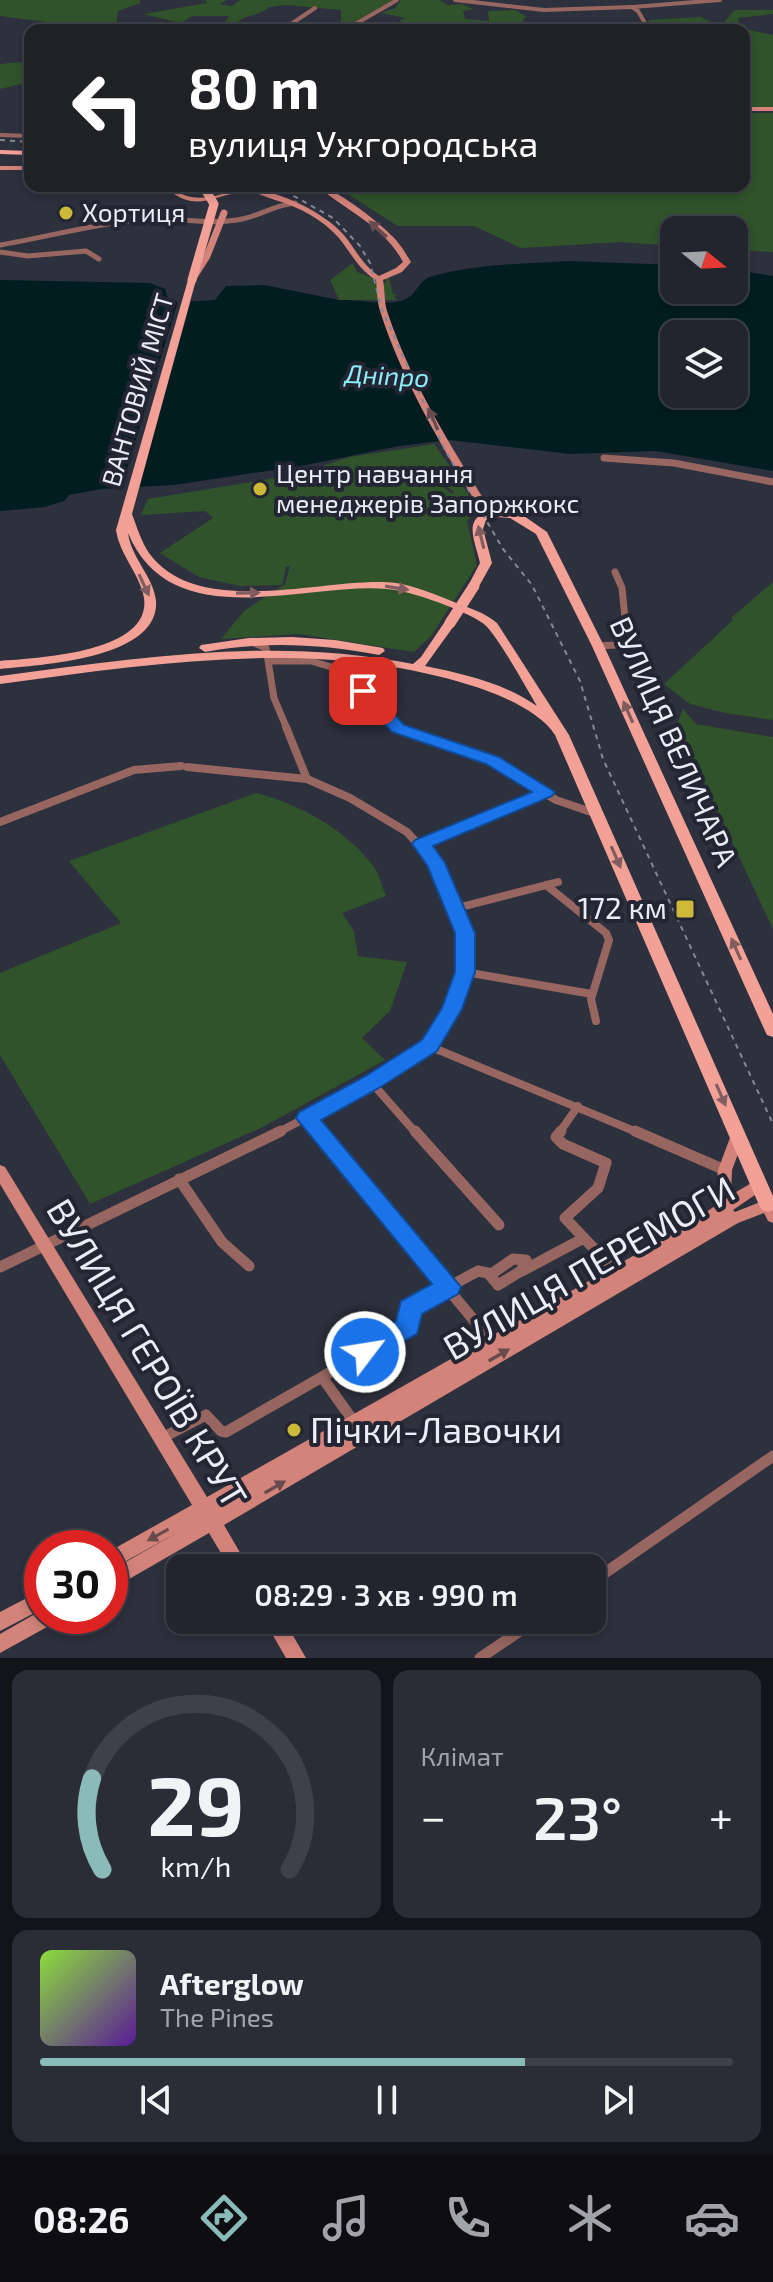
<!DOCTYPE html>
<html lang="uk">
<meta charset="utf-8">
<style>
:root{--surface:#22242e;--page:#2a2c36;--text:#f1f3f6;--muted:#a2a4aa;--line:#3f414a;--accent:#8bbbb9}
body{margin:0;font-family:"Exo 2",sans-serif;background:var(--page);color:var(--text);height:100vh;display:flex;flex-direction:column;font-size:30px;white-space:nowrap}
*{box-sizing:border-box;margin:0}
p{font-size:26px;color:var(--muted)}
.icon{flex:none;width:44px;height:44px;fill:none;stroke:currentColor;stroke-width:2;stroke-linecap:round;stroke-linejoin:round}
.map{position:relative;height:1658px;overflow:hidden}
.sheet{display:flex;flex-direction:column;gap:12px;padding:12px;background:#131419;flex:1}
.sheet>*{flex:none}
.banner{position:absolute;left:24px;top:24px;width:726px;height:168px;border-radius:16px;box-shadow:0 4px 12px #0003,0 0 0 2px var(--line);background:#202124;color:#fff;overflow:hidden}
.needle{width:52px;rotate:108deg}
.tools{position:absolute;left:660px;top:216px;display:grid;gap:16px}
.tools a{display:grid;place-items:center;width:88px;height:88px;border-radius:16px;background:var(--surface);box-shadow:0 4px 12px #0003,0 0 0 2px var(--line);font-size:40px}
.speed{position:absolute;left:24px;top:1530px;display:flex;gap:16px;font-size:40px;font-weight:700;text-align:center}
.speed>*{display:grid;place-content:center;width:104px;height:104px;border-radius:50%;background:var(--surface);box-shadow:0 4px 12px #0003,0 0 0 2px var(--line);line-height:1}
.speed .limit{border:12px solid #d22;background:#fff;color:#111}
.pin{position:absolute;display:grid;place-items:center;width:68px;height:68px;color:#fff;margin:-34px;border-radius:16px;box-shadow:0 4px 12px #0006}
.me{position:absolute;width:88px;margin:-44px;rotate:59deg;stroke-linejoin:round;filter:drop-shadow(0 0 6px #0008)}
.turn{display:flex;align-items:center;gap:28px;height:168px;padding:0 32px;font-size:36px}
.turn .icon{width:104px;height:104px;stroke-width:2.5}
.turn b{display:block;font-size:56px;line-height:68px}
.big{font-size:60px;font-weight:600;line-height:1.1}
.sheet .card{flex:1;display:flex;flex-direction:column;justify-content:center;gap:12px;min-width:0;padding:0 28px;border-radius:16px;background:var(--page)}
.sheet .dial{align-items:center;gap:0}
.dial svg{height:208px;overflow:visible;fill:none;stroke:var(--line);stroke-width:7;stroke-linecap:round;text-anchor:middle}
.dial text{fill:var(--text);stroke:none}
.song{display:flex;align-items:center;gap:24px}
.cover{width:96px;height:96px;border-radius:12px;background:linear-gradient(135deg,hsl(90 70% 55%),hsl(270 70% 35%))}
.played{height:8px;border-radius:4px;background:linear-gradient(90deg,var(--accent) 70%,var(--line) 70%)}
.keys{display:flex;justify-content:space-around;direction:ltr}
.heat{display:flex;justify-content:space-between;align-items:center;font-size:44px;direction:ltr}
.sheet .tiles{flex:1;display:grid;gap:12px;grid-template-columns:1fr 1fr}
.card:last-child{grid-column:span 2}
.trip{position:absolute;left:166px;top:1554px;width:440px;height:80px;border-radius:16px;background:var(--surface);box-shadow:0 4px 12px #0003,0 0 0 2px var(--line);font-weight:600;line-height:80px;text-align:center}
.dock{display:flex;height:128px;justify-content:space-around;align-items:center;background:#0e0e12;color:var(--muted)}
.dock .icon{width:56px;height:56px}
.dock .on{color:var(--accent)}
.dock b{font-size:36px;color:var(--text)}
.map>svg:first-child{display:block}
</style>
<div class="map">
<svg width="773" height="1658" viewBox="0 0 773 1658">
<rect width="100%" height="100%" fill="#2d303d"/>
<path fill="#30532b" d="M0,0H140V3L118,11L116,24L86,27L0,16Z
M206,0H227L220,4L232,6L240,0H393L340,30H321L341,21V10L286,5L269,7C255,19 246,11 229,30H220L229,16H193L180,23L144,14L207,3Z
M401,0H439L448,5L462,4L474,9L463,11L465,19L489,21L488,11L516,10L527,17L523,19L524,24L575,30H400L403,27L400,20L406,18L381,13L395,8Z
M734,10H773V14L738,18L740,28L773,35V108H744V30H654L648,20L701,17L721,27Z
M24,62H30V82L0,89V64Z
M744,113H773V252L734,250V230H674V246L621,242L521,248L474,226H398L335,186H744Z
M353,263L357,272L374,278L373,283H386V278H389L393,294L398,295L394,296L396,300H339L330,280Z
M434,444L450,466L444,476L432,479L452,494L454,492L437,479L456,474L478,511L467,521L477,565L431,636L414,652L299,634L221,639L244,611L285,584L290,566L286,567L282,585L240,586L199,577L160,553L213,518L205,511L141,515L148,499L294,475L350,457Z
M773,582V720L725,713L690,704L664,684L733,620L731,618Z
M683,709L696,724L773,737V929L677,725Z
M256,793C299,804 347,830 374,867C380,875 382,887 386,896L342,913L354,931L358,956L407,962L390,1011L362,1038L385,1060L263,1127L90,1204L0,1055V973L121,923L69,861Z"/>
<path fill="#011d20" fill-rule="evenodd" d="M568,261L674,265V290H734V270L773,276V471L656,451L571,454L449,440L399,446L306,465L174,485L101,489L69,495L64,501L45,507L0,511V280L150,283L165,289L168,299L176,302L215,300L226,286L264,285L339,300C357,299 390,307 406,299C418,293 419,279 433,276C476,264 523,264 568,261ZM674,334H734V394H674Z"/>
<path fill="#2d303d" d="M179,298H192L137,491L120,492Z"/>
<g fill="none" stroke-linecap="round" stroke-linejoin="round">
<path stroke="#986660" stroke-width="4" d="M455,0L544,10L632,7L638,11L649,30
M633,7L720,0
M282,30L315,8
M345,30L397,0
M0,135L30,136"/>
<path stroke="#986660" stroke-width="5" d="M0,245C48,237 97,223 145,219C176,217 206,225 237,220C258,217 274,205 295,203
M0,252L28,256L86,251L99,259"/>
<path stroke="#986660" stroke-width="7" d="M604,458L674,463L773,482
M254,643L266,648L274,698L287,729
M598,646L616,645L627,638L622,588L615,572
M269,661H311L348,672L401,729"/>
<path stroke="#986660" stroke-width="8" d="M286,727L307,779
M397,727L493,761L556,800L597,814
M187,767L307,779L350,798L407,832L435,863L465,933V972L458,995L444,1026L429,1046L372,1083L277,1133
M0,822L134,770L181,766
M421,844L546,792
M546,885L606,933L609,940L591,999L596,1021
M457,908L558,882
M465,972L592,994
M429,1046L639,1133
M372,1083L416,1133
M307,1118L319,1133
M559,1133L578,1106"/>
<path stroke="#986660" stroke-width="11" d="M317,1131L492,1342
M415,1131L499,1225
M561,1131L556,1137L563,1144L606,1163L598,1188L565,1218L584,1238
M635,1131L725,1170
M179,1179L222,1242L249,1266
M0,1267L281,1131
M522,1271L584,1238L617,1273
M322,1377L408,1326L410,1308L478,1271L488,1273L498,1285L521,1271L526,1260L513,1259L490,1275
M162,1438L206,1415L221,1431L226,1432L322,1377L354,1422
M592,1582L773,1456
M480,1658L536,1620"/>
<path fill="#d3837a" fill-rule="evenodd" d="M744,107H773V111H744Z
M0,166H30V170H0Z
M163,186C173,186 177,193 187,196C204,201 222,194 239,189L230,186C266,186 318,207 343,234C355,248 363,266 379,276L396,268L403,262C384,226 347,211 317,186C334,186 384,226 396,240C402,247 406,254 411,262L402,272L383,280C385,290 384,301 387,311C411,383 453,450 493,514L491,516H485L483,514C444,450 403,383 380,311C377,301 377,290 376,280C359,270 351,253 339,238C322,219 299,207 275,200C266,197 254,191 245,192C209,195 198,215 163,186Z
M738,1129L743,1131L745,1135L732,1170L731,1195L760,1178L765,1180L767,1184L765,1188L733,1210L735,1212L768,1199L773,1201V1223L768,1221L764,1213L738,1223L224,1525L249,1568H230L209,1533L110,1590V1571L180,1531L110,1570V1551L192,1505L0,1184V1165L5,1167L207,1497L686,1226L715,1206L718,1170L731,1135L733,1131Z
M42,1590V1609L0,1631V1612Z
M42,1610V1616H58L56,1622L0,1653V1634Z
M264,1620H284L306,1658H286Z"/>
<path fill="#f3a197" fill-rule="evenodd" d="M0,150L30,151V155L0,154Z
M192,277L196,280L132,514C137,527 141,541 149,553C196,618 316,580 383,582C407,582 431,593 454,602C469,608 484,612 497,623L569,735L773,1196V1210L768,1212L762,1210L759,1205L555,735C541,712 499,694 473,686C319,637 156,663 0,684V676C137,658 275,636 413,664L421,657L446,620L450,619L456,623L425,666C464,674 504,683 537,706C526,688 498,636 484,624C467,611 409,590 387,589C305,582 171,637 128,533C131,558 154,577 156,601C160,659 40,665 0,669V661C37,658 152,653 144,598C140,574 120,556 116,530L188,280Z
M496,510L524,516L547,532L604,646L773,1014V1037L767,1035L765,1031L592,646L536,534L510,518L496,517L486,520L483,529L492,563L478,588H470L468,586L480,563C474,537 461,516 496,510Z
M292,637L335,640L383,648L385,651L379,655C320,644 264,641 205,652L199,648L201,645L249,638Z"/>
<path stroke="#858893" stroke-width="2" stroke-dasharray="5 5" stroke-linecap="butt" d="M0,140L30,142
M276,186L333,218L360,246L370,263L381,307L445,450L503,549L532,585L580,681L603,759L773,1124"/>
<path stroke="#d3837a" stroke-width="7" d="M193,278L207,256L224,213"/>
<path stroke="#f3a197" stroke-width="9" d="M192,280L214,204L203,186"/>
<path stroke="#f3a197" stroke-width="11" d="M450,623L474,586"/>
</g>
<defs><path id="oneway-solid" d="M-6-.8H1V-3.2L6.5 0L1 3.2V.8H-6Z" transform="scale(2)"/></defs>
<g fill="#694b4f">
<use href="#oneway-solid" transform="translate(378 229) rotate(-138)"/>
<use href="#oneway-solid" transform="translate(433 419) rotate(-114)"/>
<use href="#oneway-solid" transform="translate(499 1355) rotate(-30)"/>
<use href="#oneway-solid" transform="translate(275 1487) rotate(-30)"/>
<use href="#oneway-solid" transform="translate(158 1535) rotate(151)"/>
</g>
<g fill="#815d5f">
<use href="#oneway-solid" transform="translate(481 537) rotate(-104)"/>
<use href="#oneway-solid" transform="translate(144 585) rotate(65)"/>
<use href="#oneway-solid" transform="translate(397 588) rotate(9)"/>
<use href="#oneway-solid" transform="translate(248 593) rotate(-1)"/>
<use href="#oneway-solid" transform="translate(628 712) rotate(-114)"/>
<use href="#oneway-solid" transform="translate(616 857) rotate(66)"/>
<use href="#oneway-solid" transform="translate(736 949) rotate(-114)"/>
<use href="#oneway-solid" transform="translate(721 1095) rotate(66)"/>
</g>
<path fill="#1a73e8" stroke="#114b97" stroke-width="2" d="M363,686L369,687L404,725L499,757L555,792L552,796L433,846L445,863L475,933V972L462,1009L437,1051L379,1088L321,1120L461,1287L458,1294L422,1314L417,1334L365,1362L356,1359L352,1352L356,1344L396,1321L401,1301L432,1284L296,1118L299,1112L364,1077L422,1040L442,1008L455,972V933L427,865L412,844L415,840L532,792L486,764L392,732L355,691Z"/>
<g fill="#cdb938" stroke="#232632" stroke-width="3">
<circle cx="66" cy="213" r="8"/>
<circle cx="260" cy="489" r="8"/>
<rect x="675" y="899" width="20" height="20" rx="4"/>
<circle cx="294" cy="1430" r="8"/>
</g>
<g text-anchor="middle" stroke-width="8" stroke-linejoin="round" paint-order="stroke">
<g font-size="26" fill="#ebedf6" stroke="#232632" text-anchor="start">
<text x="82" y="222">Хортиця</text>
<text x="276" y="483">Центр навчання<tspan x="276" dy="30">менеджерів Запоржкокс</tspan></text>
</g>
<g font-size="26" font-style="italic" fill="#8cedfa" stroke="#232632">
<text transform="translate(387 376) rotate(3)" y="9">Дніпро</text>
</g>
<g font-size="26" fill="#ebedf6" stroke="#232632">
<text transform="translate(138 390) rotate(-74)" y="9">ВАНТОВИЙ МІСТ</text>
</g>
<g font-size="30" fill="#ebedf6" stroke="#232632">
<text transform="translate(673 742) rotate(66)" y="10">ВУЛИЦЯ ВЕЛИЧАРА</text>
</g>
<g font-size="30" fill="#ebedf6" stroke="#232632" text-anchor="end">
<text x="667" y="919">172 км</text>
</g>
<g font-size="36" fill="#ebedf6" stroke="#232632">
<text transform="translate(589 1268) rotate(-30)" y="13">ВУЛИЦЯ ПЕРЕМОГИ</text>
<text transform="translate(147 1353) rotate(59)" y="13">ВУЛИЦЯ ГЕРОЇВ КРУТ</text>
</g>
<g font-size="36" fill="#ebedf6" stroke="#232632" text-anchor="start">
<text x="310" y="1443">Пічки-Лавочки</text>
</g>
</g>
</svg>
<div class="tools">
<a><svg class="needle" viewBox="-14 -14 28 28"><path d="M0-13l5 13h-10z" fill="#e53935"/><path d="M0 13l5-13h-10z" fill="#a2a4aa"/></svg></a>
<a><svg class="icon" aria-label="layers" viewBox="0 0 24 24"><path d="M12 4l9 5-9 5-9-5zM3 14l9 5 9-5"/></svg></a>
</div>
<div class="speed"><div class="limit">30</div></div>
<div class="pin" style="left:363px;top:691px;background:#d93025"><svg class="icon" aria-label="arrive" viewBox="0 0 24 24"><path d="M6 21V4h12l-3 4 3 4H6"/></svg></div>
<svg class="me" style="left:365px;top:1352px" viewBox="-20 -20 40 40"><circle r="17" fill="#1a73e8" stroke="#fff" stroke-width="3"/><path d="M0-11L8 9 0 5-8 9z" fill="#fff"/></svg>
<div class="trip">08:29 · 3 хв · 990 m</div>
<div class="banner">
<div class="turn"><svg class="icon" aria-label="left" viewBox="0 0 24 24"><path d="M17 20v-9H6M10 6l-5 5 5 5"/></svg><div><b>80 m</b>вулиця Ужгородська</div></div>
</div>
</div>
<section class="sheet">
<div class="tiles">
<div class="card dial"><svg viewBox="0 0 100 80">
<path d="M14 69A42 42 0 1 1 86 69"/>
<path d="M14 69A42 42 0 0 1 10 34" stroke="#8bbbb9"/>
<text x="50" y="56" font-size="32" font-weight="700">29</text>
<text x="50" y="72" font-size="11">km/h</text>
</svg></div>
<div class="card"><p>Клімат</p>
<div class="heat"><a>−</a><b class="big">23°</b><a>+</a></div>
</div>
<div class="card">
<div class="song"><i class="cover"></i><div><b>Afterglow</b><p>The Pines</p></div></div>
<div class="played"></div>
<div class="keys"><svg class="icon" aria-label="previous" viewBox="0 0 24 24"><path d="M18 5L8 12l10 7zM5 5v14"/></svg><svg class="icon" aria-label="pause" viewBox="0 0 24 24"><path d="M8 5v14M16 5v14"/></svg><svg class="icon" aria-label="next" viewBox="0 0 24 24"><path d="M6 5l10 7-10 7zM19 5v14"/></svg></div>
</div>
</div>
</section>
<nav class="dock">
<b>08:26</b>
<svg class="icon on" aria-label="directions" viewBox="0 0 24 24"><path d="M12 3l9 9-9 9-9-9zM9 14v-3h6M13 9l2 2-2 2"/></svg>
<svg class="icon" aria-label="music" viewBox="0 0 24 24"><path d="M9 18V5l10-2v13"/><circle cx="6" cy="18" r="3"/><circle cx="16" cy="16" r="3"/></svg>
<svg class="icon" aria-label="phone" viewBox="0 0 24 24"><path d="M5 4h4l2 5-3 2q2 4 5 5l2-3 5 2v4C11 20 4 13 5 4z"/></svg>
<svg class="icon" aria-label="climate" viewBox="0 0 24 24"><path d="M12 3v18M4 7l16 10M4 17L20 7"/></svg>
<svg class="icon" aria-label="car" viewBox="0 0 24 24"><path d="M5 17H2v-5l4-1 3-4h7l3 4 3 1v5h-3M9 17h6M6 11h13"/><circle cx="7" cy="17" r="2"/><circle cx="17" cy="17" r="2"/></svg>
</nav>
